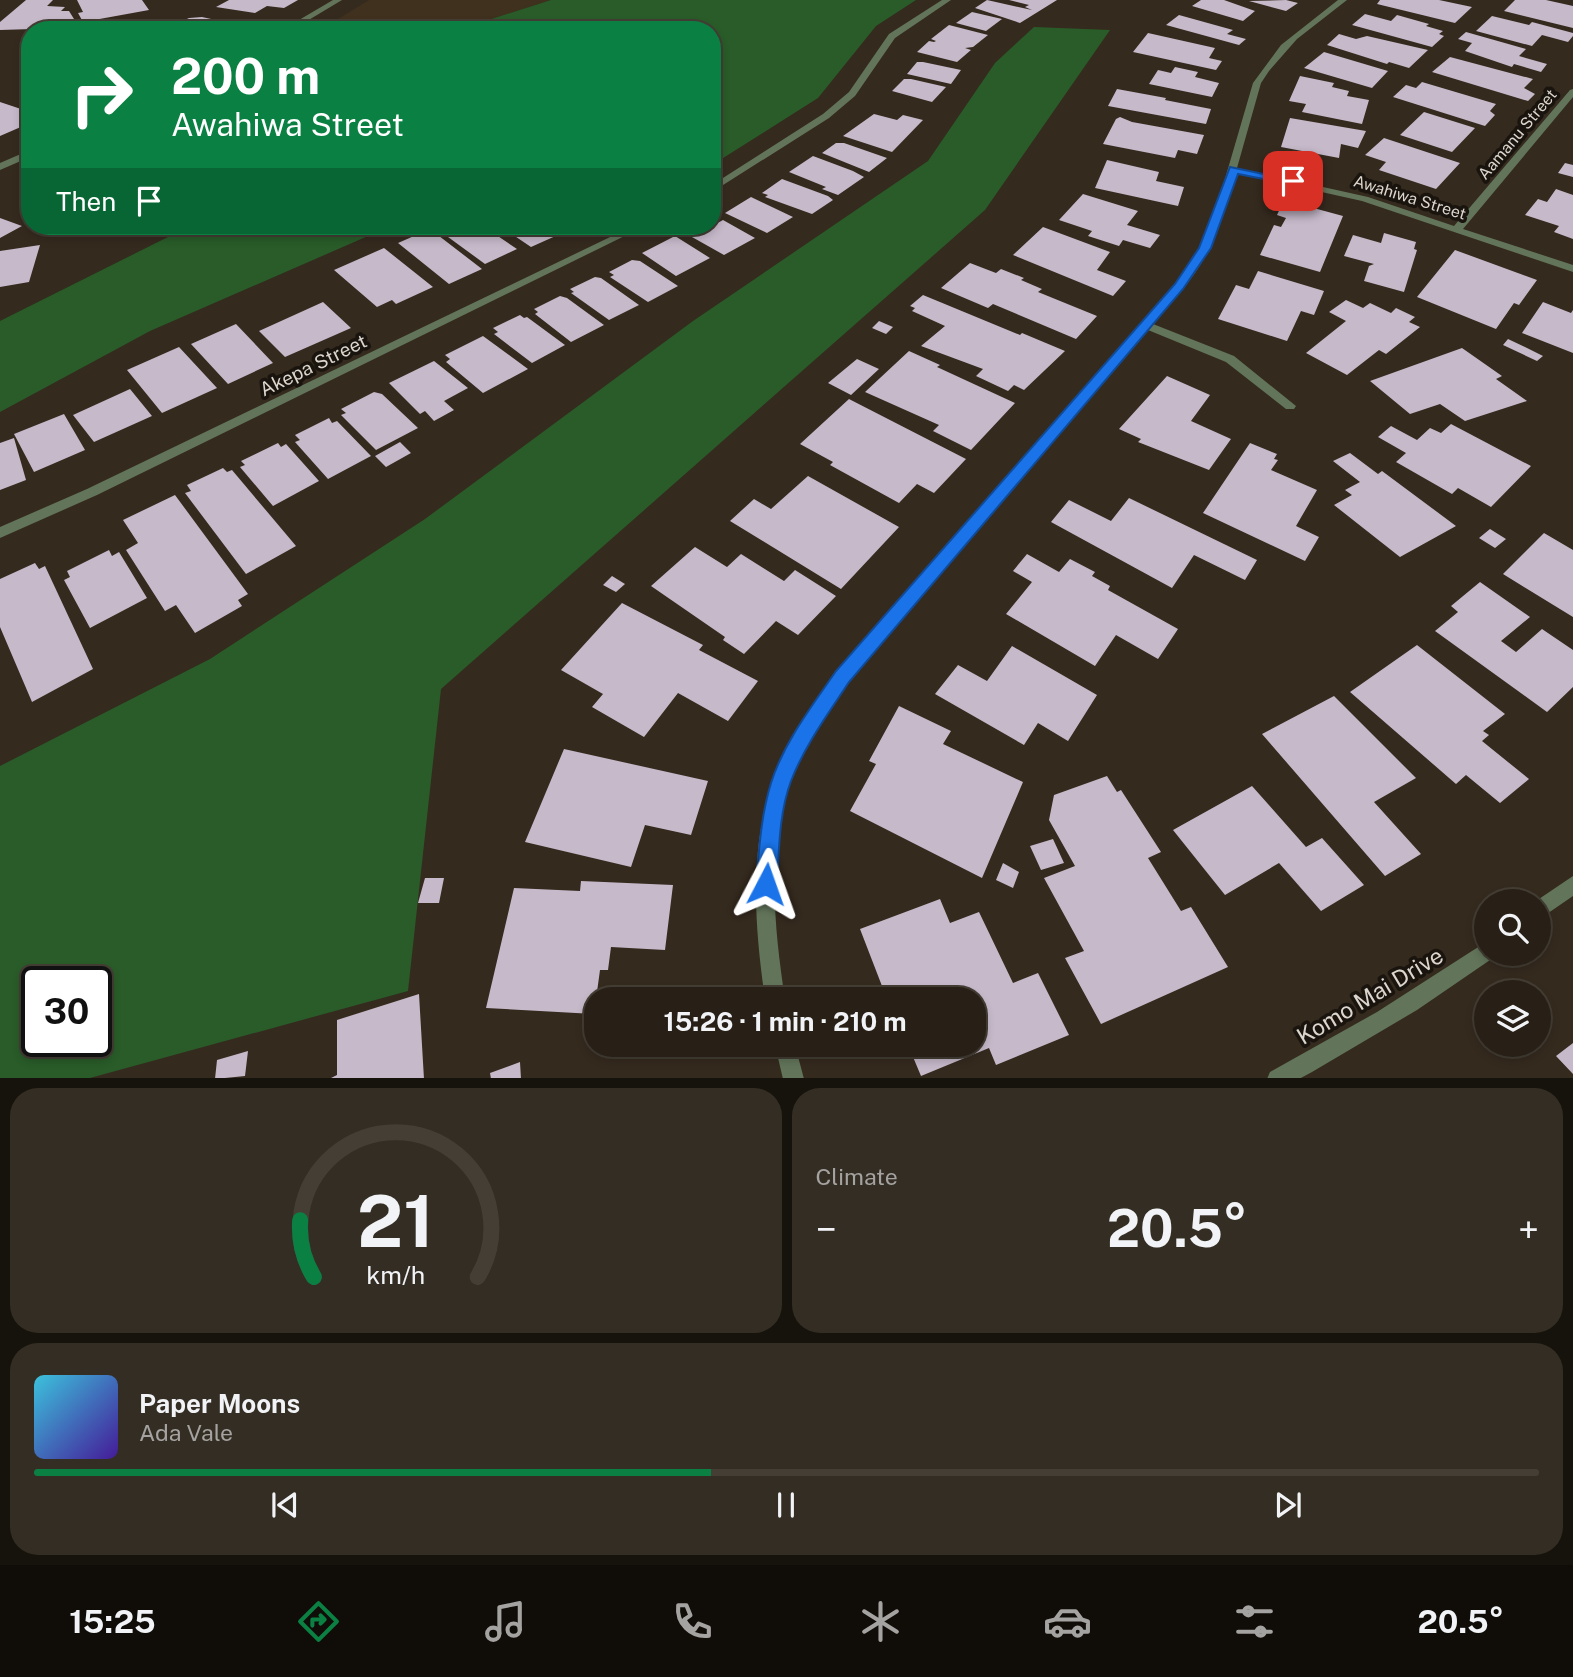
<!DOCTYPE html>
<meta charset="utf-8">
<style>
:root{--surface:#282016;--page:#342d23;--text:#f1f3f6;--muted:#a5a3a1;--line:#443e35;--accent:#0b8043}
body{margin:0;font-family:"Public Sans",sans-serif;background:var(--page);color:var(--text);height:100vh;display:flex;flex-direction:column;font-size:26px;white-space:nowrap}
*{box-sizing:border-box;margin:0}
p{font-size:23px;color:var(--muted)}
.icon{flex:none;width:38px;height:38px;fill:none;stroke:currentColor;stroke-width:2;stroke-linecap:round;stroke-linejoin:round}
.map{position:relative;height:1078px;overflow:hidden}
.panel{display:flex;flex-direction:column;gap:10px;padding:10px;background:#16120c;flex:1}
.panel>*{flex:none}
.banner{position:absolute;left:21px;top:21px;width:700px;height:214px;border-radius:28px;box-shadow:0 4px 10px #0003,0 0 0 2px var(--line);background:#0b8043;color:#fff;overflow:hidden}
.fabs{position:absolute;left:1474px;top:889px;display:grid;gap:14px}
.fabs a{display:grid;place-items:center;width:77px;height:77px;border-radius:50%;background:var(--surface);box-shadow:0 4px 10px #0003,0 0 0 2px var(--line);font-size:35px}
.speed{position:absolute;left:21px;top:966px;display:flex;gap:14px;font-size:35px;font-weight:700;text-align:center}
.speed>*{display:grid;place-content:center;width:91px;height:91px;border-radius:50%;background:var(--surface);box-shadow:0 4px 10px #0003,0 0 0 2px var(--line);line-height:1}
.speed .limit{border:4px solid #111;border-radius:10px;background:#fff;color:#111}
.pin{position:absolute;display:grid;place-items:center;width:60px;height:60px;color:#fff;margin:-30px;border-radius:14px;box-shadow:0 4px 10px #0006}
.me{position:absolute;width:77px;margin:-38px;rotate:4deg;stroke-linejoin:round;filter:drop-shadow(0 0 5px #0008)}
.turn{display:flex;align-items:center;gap:24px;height:147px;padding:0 35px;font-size:32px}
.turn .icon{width:91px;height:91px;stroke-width:2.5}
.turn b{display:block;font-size:49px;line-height:60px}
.then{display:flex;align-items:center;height:66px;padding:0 35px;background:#0003;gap:14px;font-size:26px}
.big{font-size:52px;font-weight:700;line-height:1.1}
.panel .widget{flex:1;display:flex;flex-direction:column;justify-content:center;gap:10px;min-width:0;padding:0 24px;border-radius:28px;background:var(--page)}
.panel .dial{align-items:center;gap:0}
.dial svg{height:182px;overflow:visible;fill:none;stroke:var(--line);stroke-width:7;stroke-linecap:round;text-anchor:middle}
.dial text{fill:var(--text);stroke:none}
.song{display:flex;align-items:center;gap:21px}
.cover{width:84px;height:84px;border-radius:10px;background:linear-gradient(135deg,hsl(190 70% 55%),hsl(260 70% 35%))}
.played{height:7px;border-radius:4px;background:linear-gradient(90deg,var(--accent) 45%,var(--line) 45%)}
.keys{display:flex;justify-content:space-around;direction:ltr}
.heat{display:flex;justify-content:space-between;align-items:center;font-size:38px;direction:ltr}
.panel .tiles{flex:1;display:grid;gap:10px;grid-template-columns:1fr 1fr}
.widget:last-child{grid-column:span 2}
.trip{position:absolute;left:584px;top:987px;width:402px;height:70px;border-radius:28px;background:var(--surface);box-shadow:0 4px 10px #0003,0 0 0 2px var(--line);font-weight:700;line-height:70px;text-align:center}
.dock{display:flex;height:112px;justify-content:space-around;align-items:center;background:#100d09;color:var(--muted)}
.dock .icon{width:49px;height:49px}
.dock .current{color:var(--accent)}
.dock b{font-size:32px;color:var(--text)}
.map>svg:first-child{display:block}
</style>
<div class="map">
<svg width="1573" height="1079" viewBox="0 0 1573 1079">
<rect width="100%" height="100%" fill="#352a1e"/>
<path fill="#3f311e" d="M369,0H551L457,30H320Z"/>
<path fill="#295c29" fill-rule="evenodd" d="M551,0H916L876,26L818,98L712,165V30H457Z
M1034,27L1110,30L985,210L441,689L408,991L90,1078H0V766L210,659L425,519L693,321L928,161L995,63ZM37,982H96V1041H37Z
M190,226H391L150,331L0,412V321Z"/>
<path fill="#c6b9ca" d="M26,0H53L47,6L65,7L61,11H69L74,19L65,28L0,30V22Z
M77,0H142L149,10L83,22L78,13L83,12Z
M229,0H298L284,8L267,6L255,13L216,7Z
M987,0L1032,10L1025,7L1029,5L1009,0H1057L1020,23L975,8Z
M1201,0H1224L1255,11L1243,21L1192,6Z
M1286,0L1298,3L1286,11L1249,1Z
M1380,0H1439L1472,7L1455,23L1377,4Z
M1515,0H1546L1573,6V28L1504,11Z
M972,12L1002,19L986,31L956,23Z
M1365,14L1391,21L1397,15L1429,24L1426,26L1443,31L1439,34L1444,36L1432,47L1352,25Z
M1179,15L1233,30L1227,34L1246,39L1239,45L1166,25Z
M1492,16L1529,25L1532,22L1573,33V36L1568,42L1542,35L1532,46L1476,31Z
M202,17L225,22L209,30H163L189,18Z
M949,25L988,35L973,47L965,48L971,50L957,62L917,52L929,41L934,42L936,41L931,39Z
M1466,32L1526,49L1519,56L1547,64L1541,72L1514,64L1512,67L1465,51L1472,43L1458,39Z
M1148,33L1215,48L1209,58L1222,61L1216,70L1133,52Z
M1339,34L1356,39L1367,36L1428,50L1409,68L1389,62L1387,64L1327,45Z
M1324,52L1388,71L1372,88L1304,68Z
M1450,57L1533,79L1524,88L1535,94L1528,101L1432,72Z
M917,62H923L961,70L951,84L907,74Z
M1175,67L1198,72L1195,77L1219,83L1212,97L1149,84L1158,70L1171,73Z
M1300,76L1334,83L1332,87L1349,91L1347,96L1369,100L1362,124L1302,112L1306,104L1289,101Z
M904,79H911L946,87L932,102L892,91Z
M1422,82L1496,104L1490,111L1495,115L1485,126L1393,97L1406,85L1416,88Z
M1117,89L1166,98L1165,100L1211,109L1206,124L1108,106Z
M0,102L27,111L25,112L30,114V123L0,136Z
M1424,112L1475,128L1452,152L1400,135Z
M874,114L897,120L903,115L923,120L892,152L843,136Z
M1120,117L1132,122L1204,135L1197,154L1178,150L1175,158L1103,144L1116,119Z
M1290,118L1366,131L1358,148L1341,144L1339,158L1281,147Z
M1384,138L1460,163L1436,189L1379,170L1386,162L1365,155Z
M836,143H844L887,158L869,172L822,153Z
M813,156L853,171L864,177L838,195L822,189L826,187L789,172Z
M1107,160L1159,172L1156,181L1184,187L1178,206L1095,188Z
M1565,163L1573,165V177L1558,173Z
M782,179L828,196L833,200L812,214L765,197L768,195L762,193Z
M1556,189L1573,195V239L1554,232L1559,226L1525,215L1538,199L1547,202Z
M1083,194L1138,211L1127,225L1160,235L1150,248L1123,240L1119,246L1088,236L1092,231L1059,220Z
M751,197L793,217L767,233L725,213Z
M1284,200L1343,216L1320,272L1260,255L1274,225L1281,227L1286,218L1277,215Z
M0,218L22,226L0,238Z
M723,220L755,238L724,255L692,237Z
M433,226H483L517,249L485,264Z
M500,226H563L569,230L531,247Z
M1043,227L1110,252L1097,270L1126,281L1113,296L1013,255Z
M430,229L482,269L449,284L398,243Z
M1384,233L1416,242L1414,249L1417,250L1404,292L1364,281L1369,266L1374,264L1344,256L1353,235L1381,243Z
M675,236L710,258L676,276L642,253Z
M40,245L29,282L0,287V251Z
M384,248L433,287L396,304L392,300L377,307L334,270Z
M1455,250L1537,280L1519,305L1514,303L1496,329L1417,297Z
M632,260L640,261L678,286L648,302L610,277L614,275L609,272Z
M970,263L996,273L1001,269L1024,278L1021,280L1042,289L1038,292L1097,316L1076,339L993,304L988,308L941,288Z
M1258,271L1324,291L1314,315L1301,311L1287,341L1218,319L1236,285L1249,289Z
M595,277L601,278L639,305L609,320L571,293L574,292L570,289Z
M923,295L1020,335L1022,333L1065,351L1024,390L1014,385L1008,391L976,376L983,369L921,346L945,326L912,311L915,308L910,306Z
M560,296L567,298L604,325L571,342L535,314L538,312L534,309Z
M1346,300L1363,308L1370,303L1391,313L1396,308L1415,317L1409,322L1420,327L1386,354L1379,350L1347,375L1306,353L1346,321L1329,312Z
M323,302L351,328L285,357L259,331Z
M1543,302L1571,313L1573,310V353L1522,333Z
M520,315L524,318L527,317L565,345L532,363L494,334L498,332L493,328Z
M879,321L893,327L886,334L872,328Z
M236,324L273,363L228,384L191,344Z
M483,336L528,369L483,393L446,362L450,359L445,355Z
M1508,339L1527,348L1543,356L1537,361L1503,345Z
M179,347L217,388L162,413L127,370Z
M1462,348L1502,376L1496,379L1527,401L1465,421L1440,404L1410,414L1370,381Z
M909,351L940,365L937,367L1015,403L971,450L933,431L939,425L865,392Z
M857,359L879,369L851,395L828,383Z
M434,361L468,388L444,401L454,410L434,421L425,411L420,414L389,383Z
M1167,376L1210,395L1191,421L1231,439L1209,470L1138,442L1141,439L1119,429Z
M130,389L152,416L94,442L73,415Z
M374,392L382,394L418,428L376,450L341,415L346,413L341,409Z
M849,399L966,459L934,493L917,484L899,503L830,465L833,462L800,444Z
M64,414L85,450L34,472L14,434Z
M329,418L332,423L337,421L371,456L328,479L295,442L300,440L295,435Z
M1451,424L1531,466L1491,507L1458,488L1452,494L1396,462L1406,453L1378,437L1391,426L1417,440L1430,428L1441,433Z
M14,438L26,480L0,490V443Z
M400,442L411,453L386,467L375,456Z
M278,443L281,447L286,444L319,481L273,506L240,467L245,465L241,461Z
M1250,443L1277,454L1274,459L1278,460L1271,470L1317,490L1296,526L1319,537L1305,561L1203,513Z
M1350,453L1378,474L1382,471L1456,526L1400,557L1334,505L1352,495L1345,490L1360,482L1333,461Z
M223,468L227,472L232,470L296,546L246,574L185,493L191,491L187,485Z
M808,476L899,527L841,589L730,521L754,499L771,509Z
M175,495L248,594L238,600L242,606L195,633L176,605L165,611L126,550L138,543L123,520Z
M1129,498L1257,560L1245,580L1194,555L1172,588L1051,522L1069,500L1111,521Z
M1490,529L1506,539L1495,548L1479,538Z
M1544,533L1573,550V617L1503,574Z
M695,547L727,567L741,554L784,581L795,570L836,596L798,635L776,621L744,654L723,640L725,637L651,586Z
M109,550L112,556L119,552L147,598L90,628L64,580L70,577L67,571Z
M1027,554L1059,572L1070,559L1095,572L1092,576L1110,586L1108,590L1178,629L1158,659L1116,635L1095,666L1006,614L1032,582L1013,571Z
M35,563L39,569L45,566L93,669L32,702L0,627V579Z
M612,576L625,584L616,592L603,585Z
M1480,582L1530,617L1501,641L1516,652L1542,629L1573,650V687L1547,712L1435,631L1458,612L1451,606Z
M622,603L703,645L699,650L758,681L728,721L678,693L644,737L592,707L603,694L561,670Z
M1417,645L1505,714L1483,731L1489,735L1482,741L1529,779L1500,803L1466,775L1456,784L1350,692Z
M1012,646L1097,695L1068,741L1038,723L1024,745L935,694L958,665L987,681Z
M1334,696L1416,778L1374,802L1421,854L1385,876L1262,734Z
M899,706L951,731L943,744L1023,782L982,878L850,811L876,764L869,761Z
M564,749L708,781L691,835L645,825L631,867L525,842Z
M1107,776L1117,792L1121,790L1161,852L1148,858L1181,911L1191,907L1228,967L1101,1024L1065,958L1084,951L1044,878L1075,866L1049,820L1054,795Z
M1252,786L1306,847L1322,838L1364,885L1321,911L1279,863L1225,895L1173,830Z
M1053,839L1064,863L1041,870L1030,846Z
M1003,863L1019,872L1013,888L996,880Z
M425,878H444L439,903H418Z
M581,881L673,885L665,950L611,947L608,970H600L594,1014L486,1008L514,888L580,891Z
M940,899L950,923L979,912L1013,983L1038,973L1069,1035L996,1065L989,1048L921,1076L908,1045H975V999H887L860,929Z
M419,994L424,1079H329L337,1075V1020Z
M1573,1043V1074L1556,1056Z
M248,1051L245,1076L215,1079L217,1060Z
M520,1062L521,1079H491L490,1073Z"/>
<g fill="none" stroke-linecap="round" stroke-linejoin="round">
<path fill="#62755a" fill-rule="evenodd" d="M942,0H951L895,38L855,96L829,118L712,192V185L823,114L849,92L889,34Z
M1338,0H1347L1297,39L1269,71L1261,83L1237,168L1368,197L1454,226L1570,90L1573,89V97L1463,229L1573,265V272L1362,201L1236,173C1229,198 1222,222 1211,245C1198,274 1174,300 1153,324L1234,356L1296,406L1294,409H1286L1226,362L1148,330C1076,415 1003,500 931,585C883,641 812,712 789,783C767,853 774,927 785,999H765C754,923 748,840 778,767C793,733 816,703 837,672L1175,285L1200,248L1215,213L1253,83L1281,45Z
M633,226H645L97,495L0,538V527L87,489Z
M775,1045H795L804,1079H783Z"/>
<path fill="#62755a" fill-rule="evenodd" d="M333,0H342L292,30H282Z
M30,150V157L0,170V163Z
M1573,876V896L1538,920V901H1536Z
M1486,942V954H1494L1493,958L1417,1010L1312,1072L1299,1079H1267L1270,1072L1377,1012Z"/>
</g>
<path fill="#1a73e8" stroke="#114b97" stroke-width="2" d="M1230,167L1298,181L1293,185L1238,174L1211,248L1183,289L849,682C828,714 805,745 791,781C779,813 779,850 777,884L774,891L766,894L759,891L756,884C759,850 761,815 771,783C784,742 812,706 836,671L1175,284L1199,248Z"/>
<g text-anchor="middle" stroke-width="7" stroke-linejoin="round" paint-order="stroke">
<g font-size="16" fill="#dcd5cd" stroke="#19140e">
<text transform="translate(1517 134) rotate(-50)" y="6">Aamanu Street</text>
<text transform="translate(1410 197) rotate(17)" y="6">Awahiwa Street</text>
</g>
<g font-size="19" fill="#dcd5cd" stroke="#19140e">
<text transform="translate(313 365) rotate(-26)" y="7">Akepa Street</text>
</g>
<g font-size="23" fill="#dcd5cd" stroke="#19140e">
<text transform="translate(1370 996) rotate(-31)" y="8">Komo Mai Drive</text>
</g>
</g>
</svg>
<div class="fabs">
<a><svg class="icon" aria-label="search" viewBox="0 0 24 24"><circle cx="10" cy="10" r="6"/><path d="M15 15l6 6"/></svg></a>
<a><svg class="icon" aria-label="layers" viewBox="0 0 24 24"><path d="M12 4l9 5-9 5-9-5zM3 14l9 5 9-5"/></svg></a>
</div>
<div class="speed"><div class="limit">30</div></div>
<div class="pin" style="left:1293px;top:181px;background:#d93025"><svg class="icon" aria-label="arrive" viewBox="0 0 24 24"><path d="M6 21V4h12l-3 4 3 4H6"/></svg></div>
<svg class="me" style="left:766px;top:884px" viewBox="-20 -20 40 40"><path d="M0-17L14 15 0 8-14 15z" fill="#1a73e8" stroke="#fff" stroke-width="4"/></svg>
<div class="trip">15:26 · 1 min · 210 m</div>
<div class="banner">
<div class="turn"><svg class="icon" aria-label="right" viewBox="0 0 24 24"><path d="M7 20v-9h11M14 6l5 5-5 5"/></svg><div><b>200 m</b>Awahiwa Street</div></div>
<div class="then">Then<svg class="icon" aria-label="arrive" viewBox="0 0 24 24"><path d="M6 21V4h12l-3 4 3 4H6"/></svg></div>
</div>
</div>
<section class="panel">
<div class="tiles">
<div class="widget dial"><svg viewBox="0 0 100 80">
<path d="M14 69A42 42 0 1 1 86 69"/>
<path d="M14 69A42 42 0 0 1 8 44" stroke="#0b8043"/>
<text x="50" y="56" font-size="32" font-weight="700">21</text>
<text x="50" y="72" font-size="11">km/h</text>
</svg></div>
<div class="widget"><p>Climate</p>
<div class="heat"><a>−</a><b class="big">20.5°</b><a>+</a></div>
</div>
<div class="widget">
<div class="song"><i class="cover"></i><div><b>Paper Moons</b><p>Ada Vale</p></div></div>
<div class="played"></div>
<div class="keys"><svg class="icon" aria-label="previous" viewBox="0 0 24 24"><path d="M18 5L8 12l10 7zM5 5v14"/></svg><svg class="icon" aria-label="pause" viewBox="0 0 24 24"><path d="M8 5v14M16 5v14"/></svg><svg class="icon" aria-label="next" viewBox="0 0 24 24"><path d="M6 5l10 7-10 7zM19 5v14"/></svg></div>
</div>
</div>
</section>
<nav class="dock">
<b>15:25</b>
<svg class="icon current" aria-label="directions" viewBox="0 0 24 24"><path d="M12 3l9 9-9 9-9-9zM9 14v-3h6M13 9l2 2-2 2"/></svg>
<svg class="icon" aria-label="music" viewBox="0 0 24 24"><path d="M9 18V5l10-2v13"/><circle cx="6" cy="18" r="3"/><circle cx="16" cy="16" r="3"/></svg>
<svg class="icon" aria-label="phone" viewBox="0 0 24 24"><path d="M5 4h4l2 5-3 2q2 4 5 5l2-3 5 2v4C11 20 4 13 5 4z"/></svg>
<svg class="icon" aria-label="climate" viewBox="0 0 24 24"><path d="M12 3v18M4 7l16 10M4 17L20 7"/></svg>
<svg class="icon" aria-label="car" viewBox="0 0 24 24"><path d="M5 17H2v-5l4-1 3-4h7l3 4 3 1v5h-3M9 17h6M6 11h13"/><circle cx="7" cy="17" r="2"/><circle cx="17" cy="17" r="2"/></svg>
<svg class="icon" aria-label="filters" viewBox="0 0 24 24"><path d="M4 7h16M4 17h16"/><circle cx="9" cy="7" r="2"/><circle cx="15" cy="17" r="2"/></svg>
<b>20.5°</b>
</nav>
